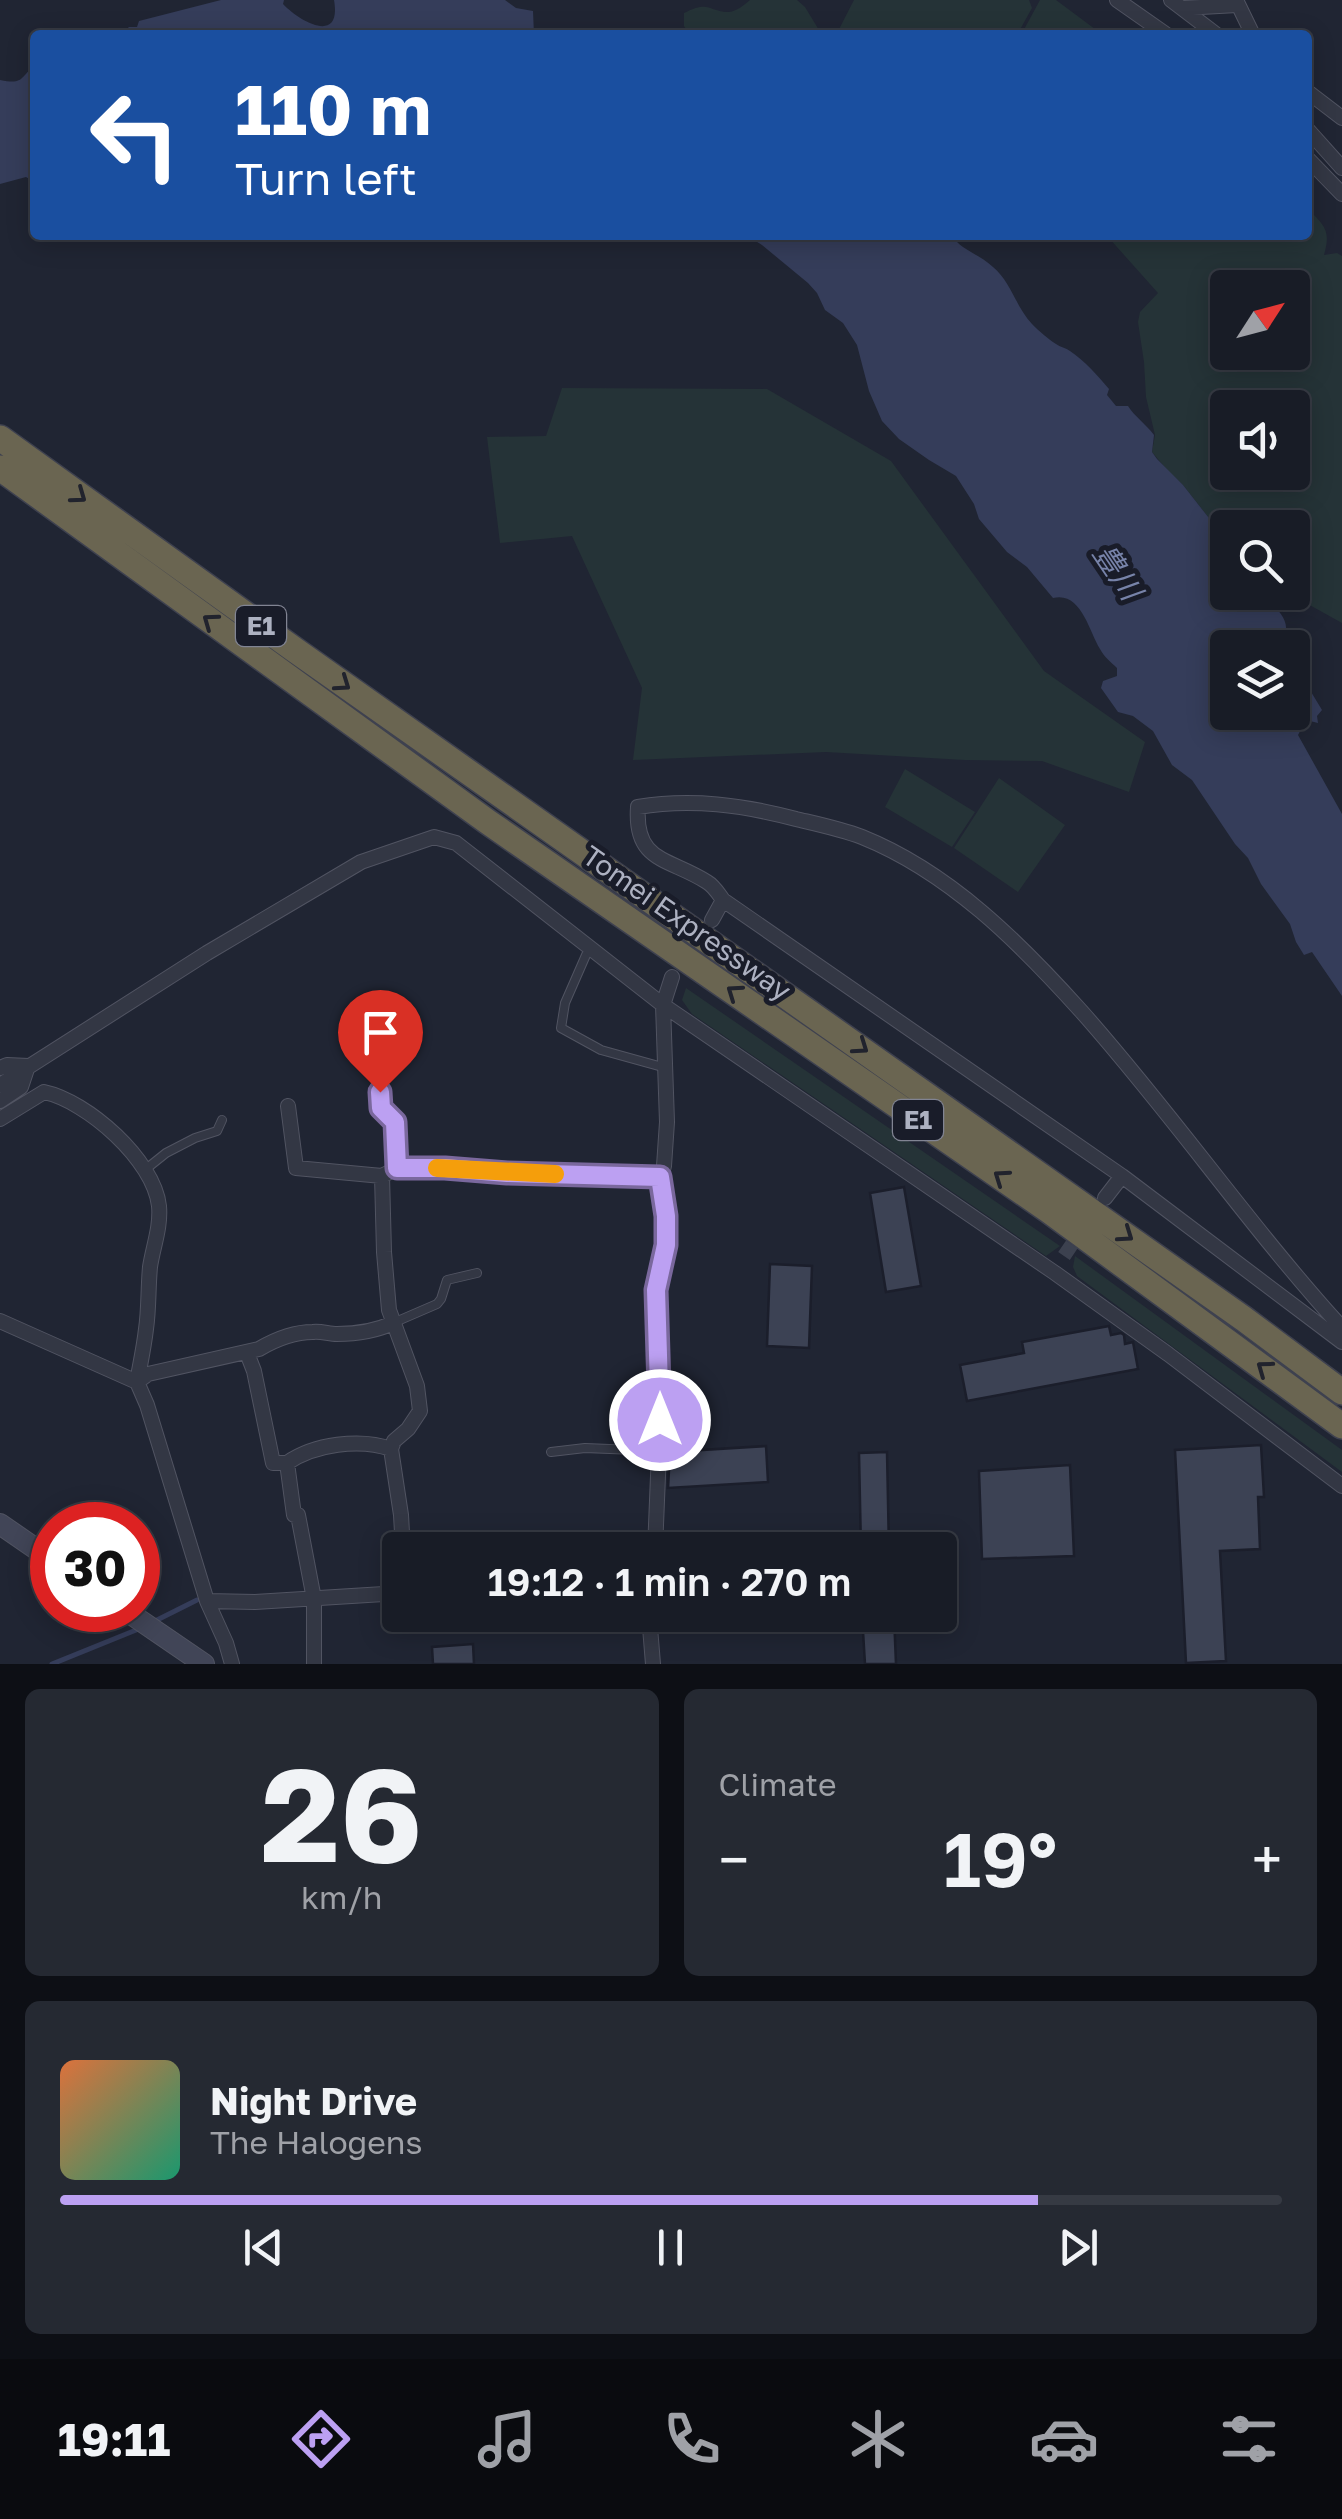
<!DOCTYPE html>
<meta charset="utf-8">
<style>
:root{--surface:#181c26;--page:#252932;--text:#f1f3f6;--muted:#9fa1a7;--line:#363a43;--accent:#bca0f2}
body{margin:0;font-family:"Golos Text","Noto Sans JP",sans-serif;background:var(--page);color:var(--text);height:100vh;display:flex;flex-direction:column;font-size:38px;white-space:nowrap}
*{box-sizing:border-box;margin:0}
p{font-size:32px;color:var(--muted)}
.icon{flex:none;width:55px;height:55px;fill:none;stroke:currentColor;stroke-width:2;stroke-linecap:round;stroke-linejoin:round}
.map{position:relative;height:1664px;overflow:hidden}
.drawer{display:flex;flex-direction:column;gap:25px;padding:25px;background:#0d0f15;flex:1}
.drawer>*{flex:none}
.hud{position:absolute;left:30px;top:30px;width:1282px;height:210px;border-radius:10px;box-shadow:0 5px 25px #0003,0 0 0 2px var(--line);background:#1a4fa0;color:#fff;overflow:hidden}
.needle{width:65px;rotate:54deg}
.controls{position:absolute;left:1210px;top:270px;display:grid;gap:20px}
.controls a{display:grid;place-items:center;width:100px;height:100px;border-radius:10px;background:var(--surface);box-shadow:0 5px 25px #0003,0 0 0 2px var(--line);font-size:50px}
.speed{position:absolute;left:30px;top:1502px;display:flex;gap:20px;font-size:50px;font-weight:700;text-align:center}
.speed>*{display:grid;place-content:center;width:130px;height:130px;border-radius:50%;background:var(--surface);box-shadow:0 5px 25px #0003,0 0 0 2px var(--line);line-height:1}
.speed .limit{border:15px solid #d22;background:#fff;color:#111}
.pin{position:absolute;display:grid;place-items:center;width:85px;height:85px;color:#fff;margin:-102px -42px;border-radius:50% 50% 50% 0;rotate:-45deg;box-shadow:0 0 10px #0007}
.pin .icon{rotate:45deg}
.me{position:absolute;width:110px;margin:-55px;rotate:0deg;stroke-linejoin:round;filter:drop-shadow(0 0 8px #0008)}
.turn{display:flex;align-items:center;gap:35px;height:210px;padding:0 40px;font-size:45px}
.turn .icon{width:130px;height:130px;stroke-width:2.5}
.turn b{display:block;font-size:70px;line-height:85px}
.big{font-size:75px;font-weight:600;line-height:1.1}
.drawer .card{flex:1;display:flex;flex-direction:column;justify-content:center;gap:15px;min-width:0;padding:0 35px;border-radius:15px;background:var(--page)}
.drawer .dial{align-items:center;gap:0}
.dial b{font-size:130px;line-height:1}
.song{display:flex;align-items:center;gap:30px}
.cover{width:120px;height:120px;border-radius:15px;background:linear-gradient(135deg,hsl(20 70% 55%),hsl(160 70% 35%))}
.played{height:10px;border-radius:5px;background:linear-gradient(90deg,var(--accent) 80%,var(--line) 80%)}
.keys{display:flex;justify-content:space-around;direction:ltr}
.heat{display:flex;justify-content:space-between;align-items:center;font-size:55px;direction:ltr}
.drawer .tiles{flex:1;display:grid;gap:25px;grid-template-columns:1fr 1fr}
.card:last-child{grid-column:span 2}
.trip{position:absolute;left:382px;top:1532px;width:575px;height:100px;border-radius:10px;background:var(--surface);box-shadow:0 5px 25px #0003,0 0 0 2px var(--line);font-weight:600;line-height:100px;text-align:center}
.menu{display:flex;height:160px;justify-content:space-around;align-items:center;background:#0a0b0f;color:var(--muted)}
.menu .icon{width:70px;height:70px}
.menu .selected{color:var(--accent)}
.menu b{font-size:45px;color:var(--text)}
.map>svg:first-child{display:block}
</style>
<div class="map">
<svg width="1342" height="1664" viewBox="0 0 1342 1664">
<rect width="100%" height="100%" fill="#202533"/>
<path fill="#253337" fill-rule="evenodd" d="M750,0H797L805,7L822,35H689L684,26V13C710,0 707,11 728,12C736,12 744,5 750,0Z
M854,0H1029L1032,8L1017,35H836Z
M1040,0H1056L1103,35H1021Z
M1308,209C1325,226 1331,231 1324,255L1337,253L1342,256V623L1288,593L1292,592V528H1228L1227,541L1183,485L1168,471L1152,452L1155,435L1146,397L1144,362L1138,322L1140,312L1158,293L1108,237L1308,235ZM1228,288H1292V352H1228ZM1228,408H1292V472H1228Z
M562,388L767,389L891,461L1044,671L1145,742L1129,792L1042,761L965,760L826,752L633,760L642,688L572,536L500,543L487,437L546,436Z
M905,769L975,812L952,847L885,807Z
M999,778L1065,825L1018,892L954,848Z
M686,988L1060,1246L1046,1256L692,1014L682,1000Z
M1075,1256L1342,1450V1472L1077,1276L1073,1267Z"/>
<path fill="#353d5a" d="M221,0H284L283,4C300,22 342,45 334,0H505L516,8L533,11L534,35H120L129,27H137L139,21Z
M35,66V182L26,177L0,184V80C25,85 19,77 35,66Z
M746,235H951C961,250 979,254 993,267C1011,282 1016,307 1032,324C1039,331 1048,339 1056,344C1060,347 1066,348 1070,351C1085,361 1097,375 1109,389L1107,395L1116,406H1128C1135,417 1146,424 1154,435L1152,452L1157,459L1183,485L1227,541L1228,592L1262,593C1274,608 1295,620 1282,641L1284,647L1228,648V712H1292L1293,662L1322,710L1317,716L1318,723L1306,720L1298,735L1342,814V996L1312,952L1304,955L1296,942L1290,924L1261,884L1248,858L1235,844L1192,780L1172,765L1153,731L1133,716L1118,712L1101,688L1103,681L1117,676V668C1111,662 1104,657 1100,649C1089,631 1081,591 1053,598L1027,567L1007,552L979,519L974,504L956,476L929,460L899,439L882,421L869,391L857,345L843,323L825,310L817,293L808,283L762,245Z"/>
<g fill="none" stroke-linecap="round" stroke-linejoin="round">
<path stroke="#353d5a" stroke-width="5" d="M151,1623L197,1600
M52,1664L141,1628"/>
</g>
<path fill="#3c4254" stroke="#1b1e2b" stroke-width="2.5" d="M904,1187L921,1286L886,1292L870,1193Z
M770,1264L812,1266L809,1348L767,1346Z
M1109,1326L1111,1335L1121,1333L1124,1335L1125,1344L1133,1342L1138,1369L967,1401L960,1365L1024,1353L1022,1342Z
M1261,1445L1264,1497H1258L1260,1549L1220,1551L1226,1661L1186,1663L1175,1450Z
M766,1446L768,1482L668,1488L670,1452Z
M887,1452L889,1550H861L859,1453Z
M1070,1465L1074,1556L982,1559L979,1471Z
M862,1615H894L896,1664H865Z
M473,1644L474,1664H433L432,1647Z"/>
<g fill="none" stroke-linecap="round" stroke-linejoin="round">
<path stroke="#3c414f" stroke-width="14" stroke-dasharray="14 7" stroke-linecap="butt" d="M1064,1256L1081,1231"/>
<g stroke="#515462" stroke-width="10">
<path id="lane" d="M591,949L586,955L565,1003L561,1028L601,1050L666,1068
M146,1169L166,1153L195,1138L217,1131L222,1120
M393,1323L437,1304L441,1299L447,1280L477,1273
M551,1452L585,1448L659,1451"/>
</g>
<g stroke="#515462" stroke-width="16">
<path id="street" d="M1117,0L1167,35
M1171,0L1217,35
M1236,0L1253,35
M1183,8L1237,5
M1308,92L1342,118
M1308,130L1342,168
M1308,159L1342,194
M712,920L723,900
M0,1068L7,1065L28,1066L21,1087L0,1101
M0,1085L207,953L361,862L434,837L456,843L663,1005L1055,1273L1168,1354L1342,1486
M380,1092L381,1108L395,1121L397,1168
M288,1106L296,1168L382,1176L397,1168L405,1167L661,1177
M0,1119L44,1092C87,1101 154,1160 159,1206C161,1227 153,1247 150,1267C148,1288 149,1309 146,1329C144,1347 140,1365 137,1382L148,1374L259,1349C276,1339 293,1332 313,1332C321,1331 329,1334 337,1334C356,1334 376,1331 393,1323
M1105,1198L1122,1176
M0,1321L137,1382L147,1405L207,1601L226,1643L232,1664
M1342,1328C1250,1227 1172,1113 1081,1011C1019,942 949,872 862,837C841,829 817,824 796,819C743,805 691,798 638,807C634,863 670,858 707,882C714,886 718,893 723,900L1122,1176L1342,1342
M247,1353L254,1371L273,1463H287C314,1444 360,1438 391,1449L394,1441L408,1429L420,1411L417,1386L389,1310L384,1252L382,1176
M391,1449L401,1515L403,1550
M287,1463L294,1515H298L314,1599V1664
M655,1550L659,1451V1358L656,1290L665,1245L666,1217L661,1177L664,1166L667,1122L663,1005L672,977
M207,1601L255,1602L400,1593
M649,1615L653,1664"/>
</g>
<g stroke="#515462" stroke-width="22">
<path id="secondary" d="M0,1524L52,1560
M125,1610L204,1664"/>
</g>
<g stroke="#3e414f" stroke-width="28">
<path id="highway" d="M0,438L295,650L1244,1319L1342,1392
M0,468L488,822L1048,1210L1342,1426"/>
</g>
<use href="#lane" stroke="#333744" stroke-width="8"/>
<use href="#street" stroke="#333744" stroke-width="14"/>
<use href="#secondary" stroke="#414557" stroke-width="20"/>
<use href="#highway" stroke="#6a6551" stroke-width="25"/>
</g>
<defs><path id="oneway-chevron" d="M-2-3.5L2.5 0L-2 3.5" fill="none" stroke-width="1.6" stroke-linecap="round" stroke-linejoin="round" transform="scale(2.5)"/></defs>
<g stroke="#21232d">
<use href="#oneway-chevron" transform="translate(79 496) rotate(36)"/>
<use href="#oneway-chevron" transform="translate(210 621) rotate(-144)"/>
<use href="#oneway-chevron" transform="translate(343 684) rotate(35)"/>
<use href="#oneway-chevron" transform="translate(734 992) rotate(-145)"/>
<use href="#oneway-chevron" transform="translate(861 1047) rotate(35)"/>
<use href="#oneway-chevron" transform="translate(1001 1177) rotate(-145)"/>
<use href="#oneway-chevron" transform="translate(1126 1235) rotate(35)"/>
<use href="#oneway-chevron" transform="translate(1264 1368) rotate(-144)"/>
</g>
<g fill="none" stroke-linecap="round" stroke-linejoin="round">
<g stroke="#7a689d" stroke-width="25">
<path id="route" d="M380,1092L381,1108L395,1122L397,1168H445L507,1173L660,1177L666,1216V1245L656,1290L660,1420"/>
</g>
<use href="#route" stroke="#bca0f2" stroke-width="18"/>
<path stroke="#f59e0b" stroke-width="18" d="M437,1168L555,1174"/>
</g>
<g text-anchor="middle" stroke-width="10" stroke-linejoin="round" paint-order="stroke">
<g fill="#191c29" stroke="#818493" stroke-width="2.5">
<rect x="236" y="606" width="50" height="40" rx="8"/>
<rect x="893" y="1100" width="50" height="40" rx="8"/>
</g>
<g font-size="25" font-weight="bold" fill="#adb1c1">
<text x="261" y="635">E1</text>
<text x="918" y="1129">E1</text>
</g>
<g font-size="28" fill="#adb1c1" stroke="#191c29">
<text transform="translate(687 923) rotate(35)" y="10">Tomei Expressway</text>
</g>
<g font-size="30" font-style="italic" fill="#7783a9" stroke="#191c29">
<text transform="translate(1117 572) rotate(56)" y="10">豊川</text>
</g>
</g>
</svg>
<div class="controls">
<a><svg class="needle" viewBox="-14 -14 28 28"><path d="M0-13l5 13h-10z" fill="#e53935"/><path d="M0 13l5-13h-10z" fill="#9fa1a7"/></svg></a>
<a><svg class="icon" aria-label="sound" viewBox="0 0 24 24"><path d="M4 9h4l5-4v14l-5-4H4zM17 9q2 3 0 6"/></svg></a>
<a><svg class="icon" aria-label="search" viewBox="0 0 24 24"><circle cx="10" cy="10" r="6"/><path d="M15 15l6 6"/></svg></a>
<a><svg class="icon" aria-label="layers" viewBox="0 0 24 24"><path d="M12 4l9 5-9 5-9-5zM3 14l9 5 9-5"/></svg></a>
</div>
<div class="speed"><div class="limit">30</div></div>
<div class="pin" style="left:380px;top:1092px;background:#d93025"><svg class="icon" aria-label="arrive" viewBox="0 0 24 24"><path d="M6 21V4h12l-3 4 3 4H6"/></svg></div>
<svg class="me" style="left:660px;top:1420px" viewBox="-20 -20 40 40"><circle r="17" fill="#bca0f2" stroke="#fff" stroke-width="3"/><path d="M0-11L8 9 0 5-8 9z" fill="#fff"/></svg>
<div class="trip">19:12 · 1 min · 270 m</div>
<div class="hud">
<div class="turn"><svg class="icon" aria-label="left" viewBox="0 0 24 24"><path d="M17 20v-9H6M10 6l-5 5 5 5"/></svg><div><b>110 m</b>Turn left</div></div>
</div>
</div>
<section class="drawer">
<div class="tiles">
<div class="card dial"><b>26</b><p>km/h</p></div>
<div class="card"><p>Climate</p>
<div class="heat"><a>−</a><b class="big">19°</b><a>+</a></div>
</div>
<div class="card">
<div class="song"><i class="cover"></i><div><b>Night Drive</b><p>The Halogens</p></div></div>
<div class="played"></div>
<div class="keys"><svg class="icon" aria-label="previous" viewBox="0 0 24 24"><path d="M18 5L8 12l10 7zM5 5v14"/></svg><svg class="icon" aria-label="pause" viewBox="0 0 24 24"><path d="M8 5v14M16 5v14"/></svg><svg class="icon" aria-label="next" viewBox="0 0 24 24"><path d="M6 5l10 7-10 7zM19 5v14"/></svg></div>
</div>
</div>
</section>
<nav class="menu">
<b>19:11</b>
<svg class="icon selected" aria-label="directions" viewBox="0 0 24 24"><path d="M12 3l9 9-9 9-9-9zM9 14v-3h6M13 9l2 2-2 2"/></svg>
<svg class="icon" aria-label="music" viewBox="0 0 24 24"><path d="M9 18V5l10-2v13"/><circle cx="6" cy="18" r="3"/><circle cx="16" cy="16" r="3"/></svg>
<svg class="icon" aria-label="phone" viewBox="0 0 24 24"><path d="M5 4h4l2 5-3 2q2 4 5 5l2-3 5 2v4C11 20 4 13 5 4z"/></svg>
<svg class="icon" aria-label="climate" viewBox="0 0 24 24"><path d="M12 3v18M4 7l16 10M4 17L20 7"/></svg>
<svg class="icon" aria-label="car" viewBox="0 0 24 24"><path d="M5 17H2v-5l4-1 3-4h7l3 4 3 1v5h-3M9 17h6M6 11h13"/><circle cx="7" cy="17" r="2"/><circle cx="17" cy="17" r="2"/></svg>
<svg class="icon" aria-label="filters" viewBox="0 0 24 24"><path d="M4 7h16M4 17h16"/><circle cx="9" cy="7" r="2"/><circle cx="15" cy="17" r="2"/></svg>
</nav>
